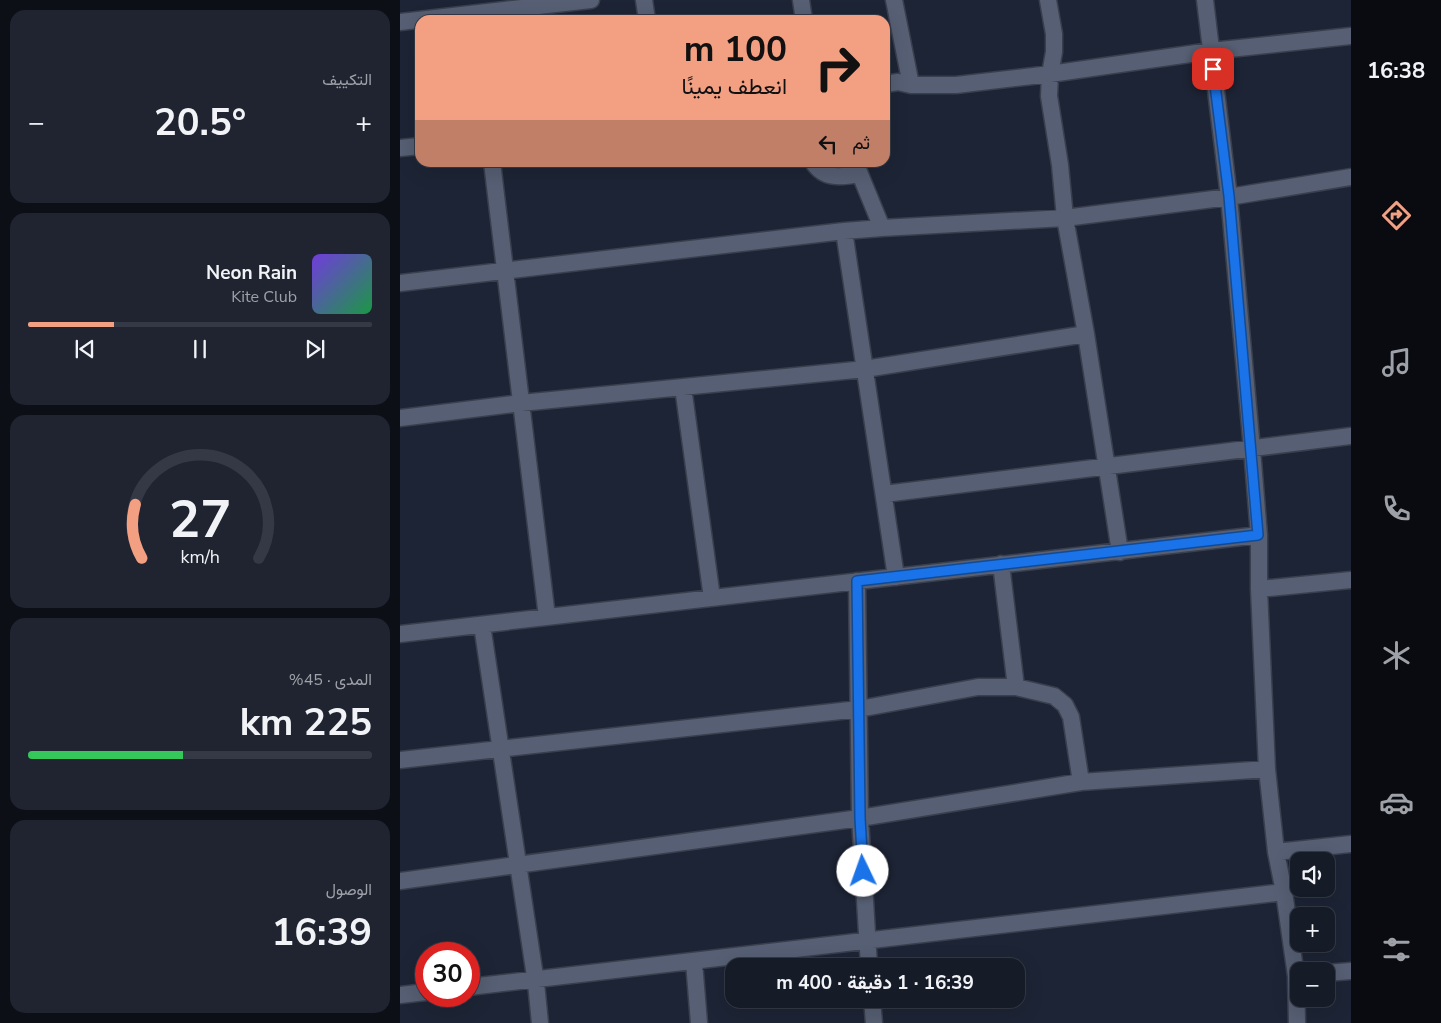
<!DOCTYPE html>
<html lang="ar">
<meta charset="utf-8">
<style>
:root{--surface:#161b28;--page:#1f2430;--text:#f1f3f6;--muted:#9ea1a8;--line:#353945;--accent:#f39f82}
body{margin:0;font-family:"Nunito Sans",Vazirmatn,sans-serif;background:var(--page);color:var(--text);direction:rtl;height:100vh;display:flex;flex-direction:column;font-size:19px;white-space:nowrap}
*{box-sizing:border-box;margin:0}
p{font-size:16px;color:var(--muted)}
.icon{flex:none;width:28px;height:28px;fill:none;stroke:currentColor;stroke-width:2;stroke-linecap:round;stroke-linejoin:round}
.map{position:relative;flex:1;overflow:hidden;direction:ltr}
.drawer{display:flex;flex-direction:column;gap:10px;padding:10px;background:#0c0f16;width:400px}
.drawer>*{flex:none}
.top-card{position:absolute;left:15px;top:15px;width:475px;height:152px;border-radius:15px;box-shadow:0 5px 20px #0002,0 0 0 1px var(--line);direction:rtl;background:#f39f82;color:#111;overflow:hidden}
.buttons{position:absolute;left:890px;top:852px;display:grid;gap:10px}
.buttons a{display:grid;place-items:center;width:45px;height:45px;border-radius:10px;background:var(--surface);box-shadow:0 5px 20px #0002,0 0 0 1px var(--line);font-size:25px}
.speed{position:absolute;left:15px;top:942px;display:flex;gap:10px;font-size:25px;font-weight:700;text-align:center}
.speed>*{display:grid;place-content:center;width:65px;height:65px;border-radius:50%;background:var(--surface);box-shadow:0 5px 20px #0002,0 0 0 1px var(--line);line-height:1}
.speed .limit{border:8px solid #d22;background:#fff;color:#111}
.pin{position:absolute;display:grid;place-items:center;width:42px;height:42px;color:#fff;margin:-21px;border-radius:10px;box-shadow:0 2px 8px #0006}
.me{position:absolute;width:55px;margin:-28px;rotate:357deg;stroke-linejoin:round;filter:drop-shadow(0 0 4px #0008)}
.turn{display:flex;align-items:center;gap:18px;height:105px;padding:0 20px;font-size:22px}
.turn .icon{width:65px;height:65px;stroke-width:2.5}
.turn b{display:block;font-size:35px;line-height:42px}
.then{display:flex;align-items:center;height:48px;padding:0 20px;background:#0003;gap:10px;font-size:19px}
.big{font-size:38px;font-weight:700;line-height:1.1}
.drawer .card{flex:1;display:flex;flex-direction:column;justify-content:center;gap:8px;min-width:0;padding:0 18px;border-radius:15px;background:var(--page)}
.drawer .dial{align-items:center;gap:0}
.dial svg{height:130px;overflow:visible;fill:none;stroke:var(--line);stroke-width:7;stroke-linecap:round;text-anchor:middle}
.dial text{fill:var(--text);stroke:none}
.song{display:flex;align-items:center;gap:15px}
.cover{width:60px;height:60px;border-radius:8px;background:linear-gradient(135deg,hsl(260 70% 55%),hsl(140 70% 35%))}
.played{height:5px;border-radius:2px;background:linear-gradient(90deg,var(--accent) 25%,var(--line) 25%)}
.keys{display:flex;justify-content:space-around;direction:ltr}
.heat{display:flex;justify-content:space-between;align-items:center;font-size:28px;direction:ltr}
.charge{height:8px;border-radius:4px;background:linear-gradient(90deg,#34c759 45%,var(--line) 0)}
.trip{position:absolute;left:325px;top:958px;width:300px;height:50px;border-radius:15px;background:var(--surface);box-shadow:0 5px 20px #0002,0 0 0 1px var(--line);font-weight:700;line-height:50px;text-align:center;direction:rtl}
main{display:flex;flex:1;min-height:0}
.tabs{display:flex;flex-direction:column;width:90px;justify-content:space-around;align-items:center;background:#090b10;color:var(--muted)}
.tabs .icon{width:35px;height:35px}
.tabs .selected{color:var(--accent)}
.tabs b{font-size:22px;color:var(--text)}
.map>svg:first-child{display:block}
</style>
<main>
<nav class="tabs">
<b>16:38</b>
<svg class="icon selected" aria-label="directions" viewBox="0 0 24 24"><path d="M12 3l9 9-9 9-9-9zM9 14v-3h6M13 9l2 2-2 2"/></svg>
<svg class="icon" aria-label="music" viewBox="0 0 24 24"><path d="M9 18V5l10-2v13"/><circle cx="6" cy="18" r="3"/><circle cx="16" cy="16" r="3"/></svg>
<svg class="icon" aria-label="phone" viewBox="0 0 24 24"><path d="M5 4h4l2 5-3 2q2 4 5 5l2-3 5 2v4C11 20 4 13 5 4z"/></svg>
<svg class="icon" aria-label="climate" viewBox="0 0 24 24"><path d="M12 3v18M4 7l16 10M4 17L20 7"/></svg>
<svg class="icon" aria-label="car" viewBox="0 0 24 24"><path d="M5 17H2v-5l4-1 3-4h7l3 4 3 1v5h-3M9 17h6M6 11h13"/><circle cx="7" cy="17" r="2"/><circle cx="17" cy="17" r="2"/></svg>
<svg class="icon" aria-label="filters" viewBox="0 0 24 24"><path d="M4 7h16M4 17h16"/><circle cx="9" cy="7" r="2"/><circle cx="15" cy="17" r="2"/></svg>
</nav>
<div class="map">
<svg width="951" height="1023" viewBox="0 0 951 1023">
<rect width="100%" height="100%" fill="#1d2435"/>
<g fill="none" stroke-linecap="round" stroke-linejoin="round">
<g stroke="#393f4d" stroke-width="19">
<path id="street" d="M244,0L247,20
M401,0L404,20
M494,0L511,85
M648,0L654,34V52L650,74L649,96L660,165L665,218L686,334L720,552
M805,0L829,197L852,449L859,535V589L867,769L876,852L884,892L896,976L897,1023
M0,22L191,0
M485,84L498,82L511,85H556L650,74L811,51L951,36
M0,148L20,146
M92,162L147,617
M413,162C424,180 442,177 460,174
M455,162L482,228
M444,231L496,577
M0,283L444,231L482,228L665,218L829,197L951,177
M283,387L312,598
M0,418L121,403L465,369L686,334
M484,494L951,436
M601,564L616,687
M457,581L460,818L469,966
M859,589L951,580
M82,625L136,983L140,1023
M0,634L859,535
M0,760L459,709L578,687H616L654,696L665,705L671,717L681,782
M876,852L951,844
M0,881L460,818L681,782L867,769
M294,962L299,1023
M926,973L951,971
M69,987L884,892
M0,995L26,992
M472,999L474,1023"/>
</g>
<use href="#street" stroke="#565f73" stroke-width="16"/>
</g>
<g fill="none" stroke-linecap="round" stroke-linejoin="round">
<g stroke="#114b97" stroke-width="12">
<path id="route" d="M463,871L460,818L457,581L858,535L829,196L813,69"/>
</g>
<use href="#route" stroke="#1a73e8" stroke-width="9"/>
</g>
</svg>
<div class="buttons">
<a><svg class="icon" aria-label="sound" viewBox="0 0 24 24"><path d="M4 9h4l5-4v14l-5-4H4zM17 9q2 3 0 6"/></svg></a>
<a>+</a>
<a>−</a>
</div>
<div class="speed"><div class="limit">30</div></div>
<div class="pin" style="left:813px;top:69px;background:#d93025"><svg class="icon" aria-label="arrive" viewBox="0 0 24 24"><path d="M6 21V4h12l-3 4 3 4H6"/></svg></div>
<svg class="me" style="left:463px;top:871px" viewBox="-20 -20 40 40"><circle r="19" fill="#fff"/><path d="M0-13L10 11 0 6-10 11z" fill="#1a73e8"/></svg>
<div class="trip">16:39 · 1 دقيقة · 400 m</div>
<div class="top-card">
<div class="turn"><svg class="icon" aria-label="right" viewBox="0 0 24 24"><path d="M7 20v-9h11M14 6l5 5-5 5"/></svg><div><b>100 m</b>انعطف يمينًا</div></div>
<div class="then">ثم<svg class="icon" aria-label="left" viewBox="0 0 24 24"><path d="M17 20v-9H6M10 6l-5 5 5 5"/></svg></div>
</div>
</div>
<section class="drawer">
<div class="card"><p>التكييف</p>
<div class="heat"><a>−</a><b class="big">20.5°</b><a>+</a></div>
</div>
<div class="card">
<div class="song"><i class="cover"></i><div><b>Neon Rain</b><p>Kite Club</p></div></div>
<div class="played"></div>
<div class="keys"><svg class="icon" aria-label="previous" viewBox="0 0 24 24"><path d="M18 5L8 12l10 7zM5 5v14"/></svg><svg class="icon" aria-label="pause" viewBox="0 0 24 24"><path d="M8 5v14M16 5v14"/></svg><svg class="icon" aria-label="next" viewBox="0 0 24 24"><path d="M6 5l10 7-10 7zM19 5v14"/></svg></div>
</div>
<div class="card dial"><svg viewBox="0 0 100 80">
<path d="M14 69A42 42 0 1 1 86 69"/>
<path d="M14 69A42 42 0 0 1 10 36" stroke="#f39f82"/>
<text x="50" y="56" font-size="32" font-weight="700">27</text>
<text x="50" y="72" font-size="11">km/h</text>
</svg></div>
<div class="card"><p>المدى · 45%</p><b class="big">225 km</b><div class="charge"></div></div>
<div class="card"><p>الوصول</p><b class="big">16:39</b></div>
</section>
</main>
